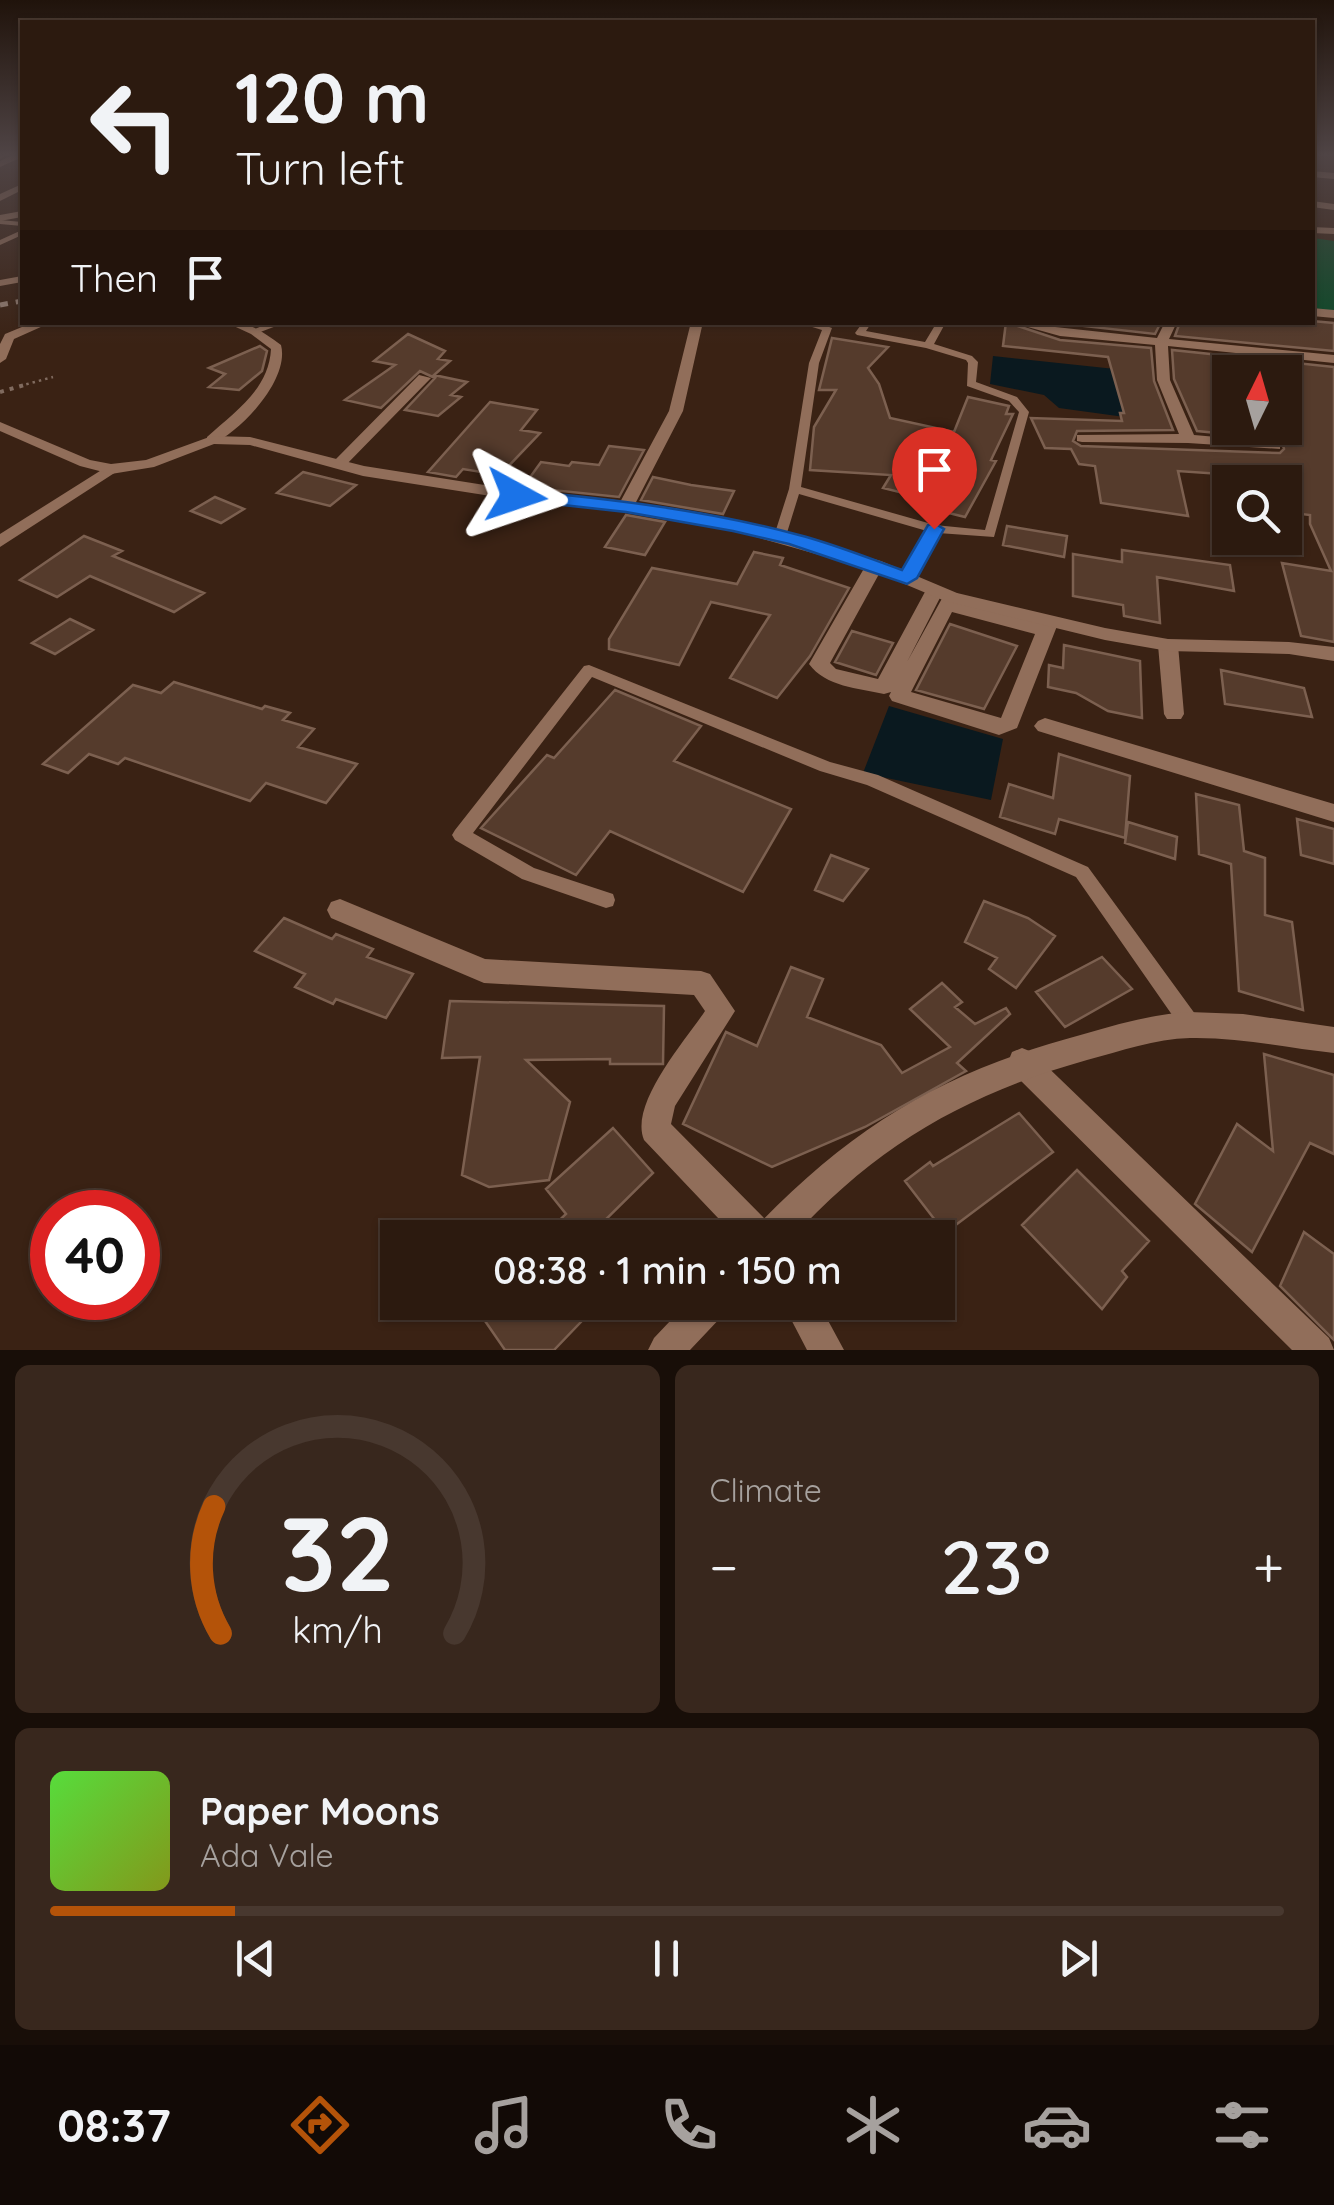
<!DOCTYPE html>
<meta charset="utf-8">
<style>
:root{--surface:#2c1a0f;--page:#38271d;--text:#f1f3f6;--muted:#a6a19e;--line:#48382f;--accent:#b45309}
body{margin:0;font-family:Quicksand,sans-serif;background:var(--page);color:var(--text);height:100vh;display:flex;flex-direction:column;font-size:38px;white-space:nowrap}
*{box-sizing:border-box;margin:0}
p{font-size:32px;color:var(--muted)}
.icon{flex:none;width:55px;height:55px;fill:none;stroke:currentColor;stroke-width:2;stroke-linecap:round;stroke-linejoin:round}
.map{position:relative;height:1350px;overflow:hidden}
.panel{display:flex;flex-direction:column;gap:15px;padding:15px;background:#180e08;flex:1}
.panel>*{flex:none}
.banner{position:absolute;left:20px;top:20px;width:1295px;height:305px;border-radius:0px;box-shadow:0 2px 8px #0004,0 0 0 2px var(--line);background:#2c1a0f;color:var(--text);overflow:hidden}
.needle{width:65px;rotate:5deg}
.fabs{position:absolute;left:1212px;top:355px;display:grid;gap:20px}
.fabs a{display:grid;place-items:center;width:90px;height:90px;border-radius:0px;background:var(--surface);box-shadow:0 2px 8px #0004,0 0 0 2px var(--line);font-size:50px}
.speed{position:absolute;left:30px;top:1190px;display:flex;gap:20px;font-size:50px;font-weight:700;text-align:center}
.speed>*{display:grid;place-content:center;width:130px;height:130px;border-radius:50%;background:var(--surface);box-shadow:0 2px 8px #0004,0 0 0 2px var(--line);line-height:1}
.speed .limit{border:15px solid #d22;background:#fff;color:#111}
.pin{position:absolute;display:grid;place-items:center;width:85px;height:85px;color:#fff;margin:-102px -42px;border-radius:50% 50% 50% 0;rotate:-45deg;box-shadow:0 0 10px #0007}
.pin .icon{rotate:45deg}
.me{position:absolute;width:110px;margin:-55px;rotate:95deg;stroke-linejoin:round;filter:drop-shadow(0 0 8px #0008)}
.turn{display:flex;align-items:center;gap:35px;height:210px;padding:0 50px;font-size:45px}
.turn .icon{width:130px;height:130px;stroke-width:2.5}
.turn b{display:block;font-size:70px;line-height:85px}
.then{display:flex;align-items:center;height:95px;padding:0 50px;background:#0003;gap:20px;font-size:38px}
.big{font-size:75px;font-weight:600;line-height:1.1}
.panel .tile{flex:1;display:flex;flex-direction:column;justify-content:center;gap:15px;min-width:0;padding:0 35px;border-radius:15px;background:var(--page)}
.panel .dial{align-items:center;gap:0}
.dial svg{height:260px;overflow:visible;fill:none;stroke:var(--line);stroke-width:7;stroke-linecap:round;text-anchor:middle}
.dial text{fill:var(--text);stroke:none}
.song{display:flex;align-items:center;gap:30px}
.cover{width:120px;height:120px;border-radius:15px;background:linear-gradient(135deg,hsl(110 70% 55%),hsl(70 70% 35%))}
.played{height:10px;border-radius:5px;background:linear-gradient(90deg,var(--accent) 15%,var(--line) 15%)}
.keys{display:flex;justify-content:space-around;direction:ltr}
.heat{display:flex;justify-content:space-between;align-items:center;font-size:55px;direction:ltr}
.panel .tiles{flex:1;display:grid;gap:15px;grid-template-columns:1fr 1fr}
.tile:last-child{grid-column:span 2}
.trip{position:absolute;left:380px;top:1220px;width:575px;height:100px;border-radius:0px;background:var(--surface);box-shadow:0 2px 8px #0004,0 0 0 2px var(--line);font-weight:600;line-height:100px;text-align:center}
.tab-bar{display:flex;height:160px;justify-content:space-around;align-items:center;background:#120a06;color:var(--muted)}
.tab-bar .icon{width:70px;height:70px}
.tab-bar .selected{color:var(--accent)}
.tab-bar b{font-size:45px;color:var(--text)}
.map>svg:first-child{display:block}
</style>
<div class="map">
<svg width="1334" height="1350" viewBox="0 0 1334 1350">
<rect width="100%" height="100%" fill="#3a2214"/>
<path fill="#0a4927" d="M1313,238L1334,241V311L1313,308Z"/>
<path fill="#0a191f" d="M993,356L1115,369L1132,418L1059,408L1044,395L990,384Z
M889,706L1003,739L991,800L863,773Z"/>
<path fill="#553b2c" stroke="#7c6050" stroke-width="2.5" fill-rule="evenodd" d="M1312,321L1334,323V351L1175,336L1180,322Z
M1006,322L1060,340L1151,348L1154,381L1173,430L1077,431L1073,441L1081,446L1280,453L1284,449L1281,439L1197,431L1174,379L1172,350L1334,367V642L1301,636L1282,563L1331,571L1310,524V515L1285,512V482H1239L1236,475L1178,471L1188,516L1101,503L1095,466L1079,464L1071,449L1045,448L1031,418L1122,421L1120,413H1124L1108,357L1003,346ZM1230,367L1285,372V428H1230Z
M1049,322H1161L1155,334Z
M408,334L445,351L438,359L450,361L434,375L467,382L451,395L461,397L438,416L405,410L435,378L420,371L381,408L345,400L395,365L374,361Z
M832,338L888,347L868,368L879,384L890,418L954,432L968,397L1009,406L1006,414H1013L991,460L996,461L965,517L932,509L936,501L883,488L891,475L810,470L814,427L836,390H819Z
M260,346L267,351L262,371L239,390L209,387L225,374L209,368Z
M490,402L537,410L521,430L540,433L500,475L463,469L456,477L428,472Z
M609,446L644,450L619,497L523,487L541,462L569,466L572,462L599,465Z
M303,472L356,485L330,506L277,493Z
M653,477L691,485L734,491L723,514L641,500Z
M215,497L244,509L221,523L191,511Z
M626,515L665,522L645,555L605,547Z
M1007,526L1067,536L1064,557L1003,545Z
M84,536L122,551L113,556L204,593L174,612L90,576L57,597L20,580Z
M1122,550L1230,565L1234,591L1157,577L1160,623L1124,616L1123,605L1073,596V554L1122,562Z
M754,552L783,558L780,565L849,588L810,656L777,698L730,678L770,615L711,602L679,665L609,649V639L652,568L737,584Z
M70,619L93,630L55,654L32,643Z
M950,624L1017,646L984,709L916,690Z
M852,631L893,643L876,675L835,662Z
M1064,645L1140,661L1142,718L1108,711L1076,693L1048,687L1049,665L1063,668Z
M1221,670L1304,688L1312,717L1225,704Z
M174,682L262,709L265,706L290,713L283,720L314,729L298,747L357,764L326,803L266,783L250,801L125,758L118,764L89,754L68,773L43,764L133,685L161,693Z
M615,690L701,726L674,761L791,809L743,892L610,831L576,875L481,828L547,755L554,758Z
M1059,754L1130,776L1125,838L1059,819L1055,834L1000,817L1009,784L1053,798Z
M1196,794L1239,805L1244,851L1265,858V915L1292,922L1303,1010L1239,991L1231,864L1199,854Z
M1297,819L1334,829V864L1301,855Z
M1128,822L1177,837L1175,859L1125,843Z
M831,855L868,869L843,901L815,890Z
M984,901L1028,918L1055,936L1016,988L989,969L997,958L965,942Z
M284,918L332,939L336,934L373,949L367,957L413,974L386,1018L336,999L333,1004L295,987L305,974L255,951Z
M1102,957L1132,989L1065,1027L1036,992Z
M791,967L823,979L807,1017L881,1045L902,1073L950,1047L910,1009L942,983L962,1002L955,1007L975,1024L1006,1008L1010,1014L957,1063L966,1071L865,1127L772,1167L683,1124L726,1032L757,1046Z
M450,1001L664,1006L663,1064H610V1059L526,1060L570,1102L549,1180L489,1187L462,1175L480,1057L442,1058Z
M1264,1054L1334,1075V1154L1310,1143L1252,1252L1195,1204L1237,1124L1273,1151Z
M1019,1113L1053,1152L945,1233L905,1181L930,1162L933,1166Z
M613,1128L653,1173L587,1238H541L566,1214L546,1189Z
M1077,1170L1149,1241L1122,1271L1127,1277L1102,1309L1022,1225Z
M1304,1232L1334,1254V1340L1280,1286Z
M472,1302H600L554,1350H505Z"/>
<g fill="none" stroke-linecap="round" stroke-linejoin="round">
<path stroke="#806b5f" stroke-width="2.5" stroke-dasharray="2.5 4" stroke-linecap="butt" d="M20,386L53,377"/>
<path stroke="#806b5f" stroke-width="4" stroke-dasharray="4 6" stroke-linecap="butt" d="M0,392L28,384"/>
<path fill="#916e5a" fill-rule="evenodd" d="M0,155H6L0,159Z
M0,220L22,222V226L0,224Z
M22,230V235L0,245V240Z
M272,322H287L255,334L250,331Z
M796,322H815L832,328L819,363L801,487L935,525L985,530L1019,412L1009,401L967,386L968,363L966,360L926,348L857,335L855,333L863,322H872L866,331L925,342L937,322H946L934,344L972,356L978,362L976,382L1017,397L1029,412L994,537L938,533L914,578L907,582L900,578L927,531L799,494L786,536L780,540L776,539L774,536L789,489L809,363L822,330Z
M589,665L830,762L878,775L1088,867L1198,1018L1201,1025L1198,1032L1191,1035L1184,1032L1076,877L867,785L820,771L592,677L473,833L534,868L613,894L615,900L613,906L606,908L522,879L455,840L452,835L455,830L584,666Z"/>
<path fill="#916e5a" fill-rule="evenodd" d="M13,155L22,157L0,167V161Z
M1312,171L1334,173V179L1312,177Z
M22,184V190L0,201V194Z
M1312,201L1334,204V210L1312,207Z
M22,211V217L0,221V215Z
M1312,227L1334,228V234L1312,233Z
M1312,308L1334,310V318L1312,316Z
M225,322C250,322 262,331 281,345C290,379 241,432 212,444L207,443V437C234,412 269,390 271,349L251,334Z
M691,322H703L683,411L634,506L632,509H620L618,506L669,411Z
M1010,322L1157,338L1165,322H1177L1169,339L1334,355V363L1168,346L1170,380L1194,435L1275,442L1280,443V449L1188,443L1082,442L1077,441V435L1179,434L1157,380L1155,345L1060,336Z
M419,375L431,378L344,467H334V461Z
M111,464L119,469L116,472L0,547V534Z
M875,560L884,565L830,663L836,669L878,679L926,590L935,584L944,590L907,662L945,593H957L960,597L958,602L1040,623L1043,617H1057L1059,621L1017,728L999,735L892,701L889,696L891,692L884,694C858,688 826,687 809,664L866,565ZM952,612L1035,634L1001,718L911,692Z
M1168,639L1178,645L1184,714L1181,719H1167L1164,714L1158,645Z
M1045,718L1334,804V822L1038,731L1034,726L1038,721Z
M340,899L485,959L701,971L710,974L735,1011L675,1106L671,1124L772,1226L776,1238H737L644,1140C629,1104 685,1041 705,1011L694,995L484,983L331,918L327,910L331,902Z
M1022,1048L1032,1052L1329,1338L1334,1350H1292L1012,1072L1008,1062L1012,1052Z
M782,1302H818L844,1350H807Z"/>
<path fill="#916e5a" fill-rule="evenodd" d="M22,276V282L0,286V280Z
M34,322H52L14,339L6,359L0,363V344L5,334Z
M0,422L90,460L111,464L146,460L212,436L250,437L364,466L516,490L626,501L733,520L881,561L957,593L1105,628L1168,639L1289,642L1334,647V661L1289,654L1168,651L1105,640L945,601L869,569L731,530L626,511L516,500L363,476L250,445L214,444L154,467L111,474L80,466L0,431Z
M1189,1012L1243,1014L1334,1027V1053C1286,1048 1239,1037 1190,1038C1155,1039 1121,1051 1087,1060C966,1094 877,1145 792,1238H753L757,1226C856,1123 946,1071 1084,1034C1118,1024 1153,1014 1189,1012Z
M688,1302H729L724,1314L690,1350H648L654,1338Z"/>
<path stroke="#917c71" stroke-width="5" stroke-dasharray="8 8" stroke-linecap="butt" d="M0,305L22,301"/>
</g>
<linearGradient id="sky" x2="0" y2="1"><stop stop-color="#20130b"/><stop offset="0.45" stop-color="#4f4445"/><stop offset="1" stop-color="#4f4445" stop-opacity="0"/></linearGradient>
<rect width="1334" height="344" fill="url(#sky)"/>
<path fill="#1a73e8" stroke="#114b97" stroke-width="2.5" d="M516,490C611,499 706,510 799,535C834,544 868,558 902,570L928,525L934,523L944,529L917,578L907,584L789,544L733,531L626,512L509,499V492Z"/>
</svg>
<div class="fabs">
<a><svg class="needle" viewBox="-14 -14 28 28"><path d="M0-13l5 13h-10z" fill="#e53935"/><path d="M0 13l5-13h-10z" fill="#a6a19e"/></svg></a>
<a><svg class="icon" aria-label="search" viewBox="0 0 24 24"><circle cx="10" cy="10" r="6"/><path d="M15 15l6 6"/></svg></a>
</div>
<div class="speed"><div class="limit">40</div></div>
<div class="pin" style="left:934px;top:529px;background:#d93025"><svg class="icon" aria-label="arrive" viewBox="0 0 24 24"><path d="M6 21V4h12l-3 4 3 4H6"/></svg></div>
<svg class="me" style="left:516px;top:496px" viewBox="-20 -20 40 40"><path d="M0-17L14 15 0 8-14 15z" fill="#1a73e8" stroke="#fff" stroke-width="4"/></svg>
<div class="trip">08:38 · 1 min · 150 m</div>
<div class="banner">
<div class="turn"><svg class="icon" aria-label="left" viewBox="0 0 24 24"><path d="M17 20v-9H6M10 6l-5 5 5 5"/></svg><div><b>120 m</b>Turn left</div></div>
<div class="then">Then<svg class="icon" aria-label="arrive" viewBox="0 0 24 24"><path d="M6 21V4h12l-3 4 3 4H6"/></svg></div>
</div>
</div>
<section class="panel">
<div class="tiles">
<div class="tile dial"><svg viewBox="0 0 100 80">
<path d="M14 69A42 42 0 1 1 86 69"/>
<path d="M14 69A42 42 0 0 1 12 30" stroke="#b45309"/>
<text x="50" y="56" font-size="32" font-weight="700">32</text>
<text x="50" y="72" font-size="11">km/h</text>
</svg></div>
<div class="tile"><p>Climate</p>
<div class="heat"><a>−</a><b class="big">23°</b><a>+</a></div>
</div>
<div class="tile">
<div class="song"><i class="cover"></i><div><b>Paper Moons</b><p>Ada Vale</p></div></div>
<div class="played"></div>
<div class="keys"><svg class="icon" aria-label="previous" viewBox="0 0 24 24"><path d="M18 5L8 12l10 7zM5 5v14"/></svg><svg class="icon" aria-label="pause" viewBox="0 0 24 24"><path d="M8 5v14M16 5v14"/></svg><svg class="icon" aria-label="next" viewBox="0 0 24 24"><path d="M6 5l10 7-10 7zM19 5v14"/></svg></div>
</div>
</div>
</section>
<nav class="tab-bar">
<b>08:37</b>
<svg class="icon selected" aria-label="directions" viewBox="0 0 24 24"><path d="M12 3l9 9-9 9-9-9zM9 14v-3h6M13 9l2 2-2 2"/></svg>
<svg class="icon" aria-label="music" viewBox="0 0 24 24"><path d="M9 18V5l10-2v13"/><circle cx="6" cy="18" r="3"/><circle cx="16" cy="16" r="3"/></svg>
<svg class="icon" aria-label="phone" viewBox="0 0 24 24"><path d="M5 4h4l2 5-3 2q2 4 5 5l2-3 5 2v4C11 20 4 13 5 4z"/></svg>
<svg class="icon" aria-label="climate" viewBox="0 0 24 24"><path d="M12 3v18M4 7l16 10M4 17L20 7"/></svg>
<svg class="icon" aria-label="car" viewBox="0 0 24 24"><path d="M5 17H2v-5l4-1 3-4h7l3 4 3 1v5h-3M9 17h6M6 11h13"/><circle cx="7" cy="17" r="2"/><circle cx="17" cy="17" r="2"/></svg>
<svg class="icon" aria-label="filters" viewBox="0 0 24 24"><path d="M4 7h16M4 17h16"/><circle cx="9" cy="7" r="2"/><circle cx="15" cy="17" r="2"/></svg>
</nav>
